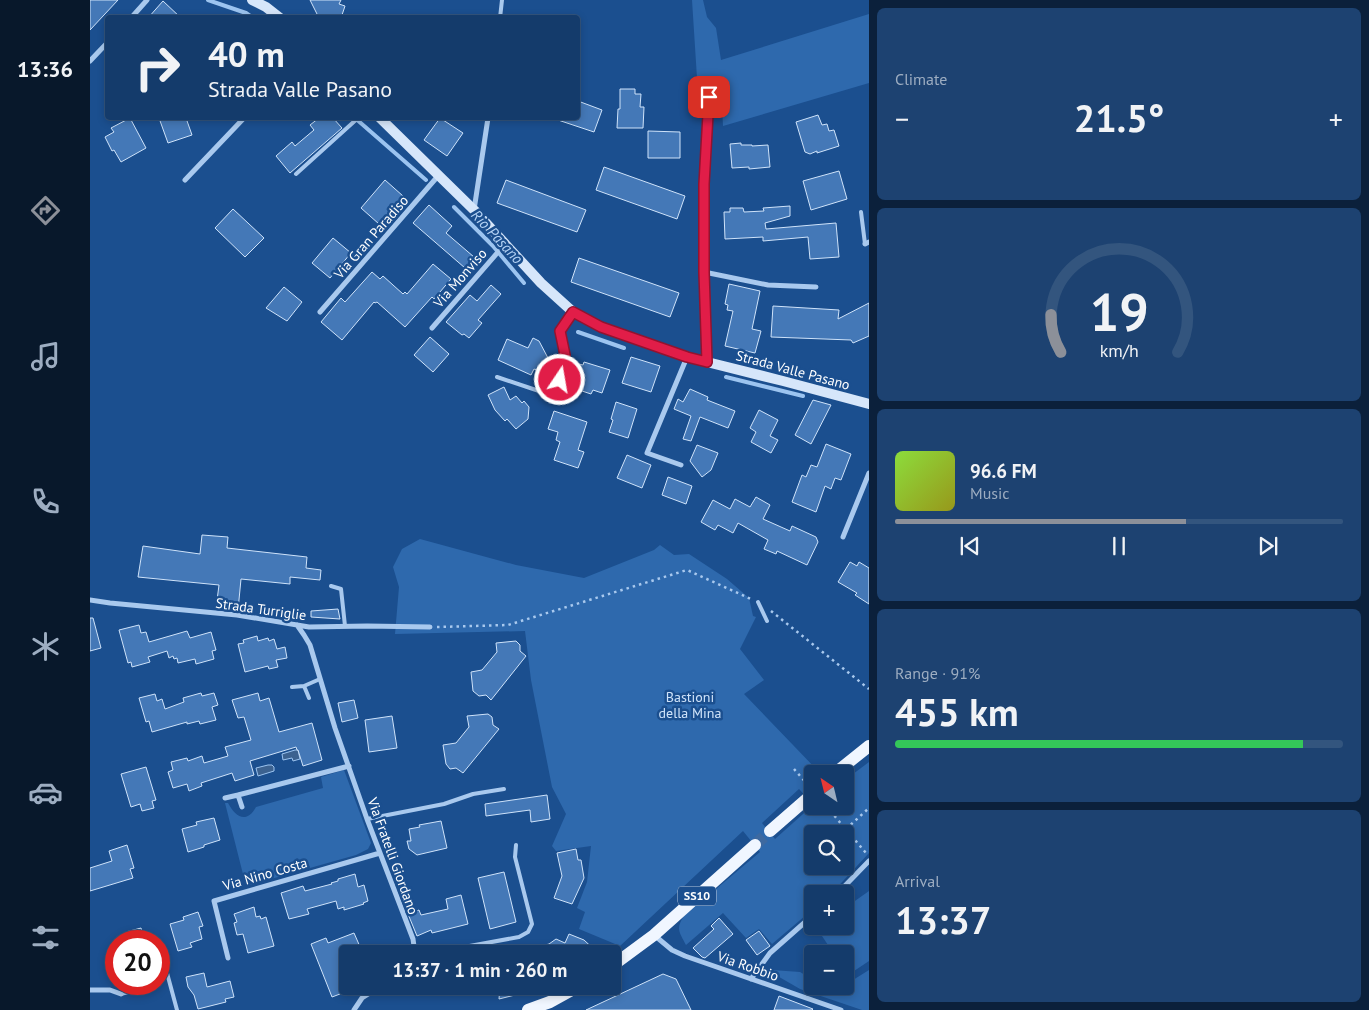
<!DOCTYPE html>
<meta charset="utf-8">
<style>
:root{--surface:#143b6b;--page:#1d4271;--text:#f1f3f6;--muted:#9dadc1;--line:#33557e;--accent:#8c9099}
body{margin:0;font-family:"PT Sans",sans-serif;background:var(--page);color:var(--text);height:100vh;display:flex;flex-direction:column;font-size:19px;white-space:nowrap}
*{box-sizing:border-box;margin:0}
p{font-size:16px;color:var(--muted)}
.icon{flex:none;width:28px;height:28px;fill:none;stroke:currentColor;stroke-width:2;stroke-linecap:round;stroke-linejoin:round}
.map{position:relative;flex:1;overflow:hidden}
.panel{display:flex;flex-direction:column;gap:8px;padding:8px;background:#0b203b;width:500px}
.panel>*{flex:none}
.top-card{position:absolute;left:15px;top:15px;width:475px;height:105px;border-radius:5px;box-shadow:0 2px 8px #0003,0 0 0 1px var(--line);background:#143b6b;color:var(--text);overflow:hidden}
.needle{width:32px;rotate:325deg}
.tools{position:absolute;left:714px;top:765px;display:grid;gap:10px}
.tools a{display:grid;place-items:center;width:50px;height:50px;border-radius:5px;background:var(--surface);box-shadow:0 2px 8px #0003,0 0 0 1px var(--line);font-size:25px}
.speed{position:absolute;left:15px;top:930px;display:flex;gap:10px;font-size:25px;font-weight:700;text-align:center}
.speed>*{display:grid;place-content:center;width:65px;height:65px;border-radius:50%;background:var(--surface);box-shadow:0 2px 8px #0003,0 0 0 1px var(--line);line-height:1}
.speed .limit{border:8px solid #d22;background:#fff;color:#111}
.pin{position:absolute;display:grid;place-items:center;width:42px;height:42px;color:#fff;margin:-21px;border-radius:10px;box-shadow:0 2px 8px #0006}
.me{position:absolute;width:55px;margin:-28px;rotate:12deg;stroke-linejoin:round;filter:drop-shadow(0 0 4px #0008)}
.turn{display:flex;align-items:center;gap:18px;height:105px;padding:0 20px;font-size:22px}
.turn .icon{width:65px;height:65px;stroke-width:2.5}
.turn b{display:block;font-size:35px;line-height:42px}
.big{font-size:38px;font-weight:700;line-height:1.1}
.panel .card{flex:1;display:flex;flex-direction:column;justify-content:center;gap:8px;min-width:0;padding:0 18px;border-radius:8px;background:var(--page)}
.panel .dial{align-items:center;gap:0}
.dial svg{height:130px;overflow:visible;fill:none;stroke:var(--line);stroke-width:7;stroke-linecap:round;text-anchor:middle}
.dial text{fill:var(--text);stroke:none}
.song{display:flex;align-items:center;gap:15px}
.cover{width:60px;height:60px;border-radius:8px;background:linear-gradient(135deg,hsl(90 70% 55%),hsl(60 70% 35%))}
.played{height:5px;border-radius:2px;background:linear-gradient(90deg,var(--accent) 65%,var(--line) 65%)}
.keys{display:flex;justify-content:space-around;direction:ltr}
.heat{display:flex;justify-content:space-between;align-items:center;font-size:28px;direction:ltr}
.charge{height:8px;border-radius:4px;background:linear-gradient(90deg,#34c759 91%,var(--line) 0)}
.trip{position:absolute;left:249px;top:945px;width:282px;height:50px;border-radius:5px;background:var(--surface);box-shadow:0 2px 8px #0003,0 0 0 1px var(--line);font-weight:700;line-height:50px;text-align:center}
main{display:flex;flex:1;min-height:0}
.dock{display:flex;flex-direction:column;width:90px;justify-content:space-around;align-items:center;background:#08182b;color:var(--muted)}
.dock .icon{width:35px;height:35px}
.dock .active{color:var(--accent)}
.dock b{font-size:22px;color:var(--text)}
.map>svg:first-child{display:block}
</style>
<main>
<nav class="dock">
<b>13:36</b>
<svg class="icon active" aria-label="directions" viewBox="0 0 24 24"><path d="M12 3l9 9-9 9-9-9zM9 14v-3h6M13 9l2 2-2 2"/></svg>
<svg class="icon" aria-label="music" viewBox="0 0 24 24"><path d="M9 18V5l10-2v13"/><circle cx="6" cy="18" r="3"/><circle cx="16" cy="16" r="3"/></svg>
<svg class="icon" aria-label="phone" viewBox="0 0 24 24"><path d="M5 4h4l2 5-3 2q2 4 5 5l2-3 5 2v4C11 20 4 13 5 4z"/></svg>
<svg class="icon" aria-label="climate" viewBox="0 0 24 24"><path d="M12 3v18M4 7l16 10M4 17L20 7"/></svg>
<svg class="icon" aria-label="car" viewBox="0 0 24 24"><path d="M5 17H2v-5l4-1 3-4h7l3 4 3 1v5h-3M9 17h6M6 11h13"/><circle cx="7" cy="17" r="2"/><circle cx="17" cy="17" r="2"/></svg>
<svg class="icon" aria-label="filters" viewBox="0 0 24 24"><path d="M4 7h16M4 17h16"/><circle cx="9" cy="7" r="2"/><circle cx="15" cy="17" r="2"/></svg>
</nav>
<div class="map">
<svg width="779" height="1010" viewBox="0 0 779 1010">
<rect width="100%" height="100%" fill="#1b4f8f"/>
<path fill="#2e69ad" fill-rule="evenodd" d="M602,0H613L617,17L626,28L631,60L779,14V83L633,126L631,86L607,78Z
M330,539L426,565L494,578L564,550L570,545L584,555L599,554L637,579L659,598L663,616L666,617L650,649L674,680L654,694L728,771L725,774H722V803L709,789L672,823L685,839L722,806H755V780L779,762V853L741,894H722V910L682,944L669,929L656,938L633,913L596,945C590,933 585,929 594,916L670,852L653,831L530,946L489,929L495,912L487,908L497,882L501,846L466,851L462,846L476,814L462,787L441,680L435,631L305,634L309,587L303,567L312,549ZM722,834H755V866H722Z
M254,770L281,843L278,849L266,855L156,886L135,803H138C145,816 156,825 166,807L233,788L231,777Z
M779,891V961L758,975L755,970V954H744L726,927L755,926V908Z
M682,970L710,972L722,979V986C734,986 744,989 755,986V985L779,970V1010H772L710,989L684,974Z"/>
<path fill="#3c6290" stroke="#9cc4f0" d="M205,750H208L210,759L203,761L202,758L193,760L192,754Z
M178,765H182L184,767V771L168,776L166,768Z"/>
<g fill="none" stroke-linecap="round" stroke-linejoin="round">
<path stroke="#9cc4f0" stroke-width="4" d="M118,0L156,13L163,18
M265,118L336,180
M364,207L403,246L434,283
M488,332L534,348
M636,377L713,396"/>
</g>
<path fill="#4478b7" stroke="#cfe3fa" d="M0,0H28L0,30Z
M220,0H251L249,4L255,6L251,18H229Z
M73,1L91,18H58Z
M530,89H545V94H551L550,107H554L553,128H527L528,109H530Z
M488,101L512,110L504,132L465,119L466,118H488Z
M728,115L732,125L737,124L739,131L744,130L749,146L727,153V151L720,154L715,152L706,122Z
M40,118L56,148L31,162L24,150L22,151L15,137L24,132L21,128Z
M69,118H96L102,135L78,143Z
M229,118H243L252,128L200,173L186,156L202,142L205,146L224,130L220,125Z
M350,118L373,133L357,156L334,140Z
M558,131L590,132V158H558Z
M651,143V145H662V146L678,145L680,167L659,169V167L642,168L640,144Z
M514,167L595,196L587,219L506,190Z
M749,171L757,199L721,210L713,181Z
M295,180L313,196L289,224L271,208Z
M416,180L496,210L487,232L407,203Z
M339,205L362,226L356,233L384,257L375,268L323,223Z
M700,206V216L675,223L676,229L746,223L749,257L720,259L718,237L673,241V237L635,239L634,212H640V208H653L654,212L674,211L673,208Z
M143,209L174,238L155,257L125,228Z
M243,238L261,253L240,278L222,263Z
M489,258L589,293L580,317L481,282Z
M343,264L361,279L344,299L342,297L315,327L287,302L285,303L284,302L252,340L231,322L251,298L255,302L282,272L290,279L293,276L313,294L315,292L317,294Z
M639,284L670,291L662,329L671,331L665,353L635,346L643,311L637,310L638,305L635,304Z
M401,285L411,294L388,320L392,323L379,338L374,334L372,335L356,322L380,295L387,301Z
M194,287L212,302L197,321L176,308Z
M779,303V336L763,343L761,340L681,337L683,306L749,310L748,319Z
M340,337L359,354L343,372L324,355Z
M443,338L449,341L458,358L451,372L444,369L441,375L408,360L417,339L438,348Z
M541,357L570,366L561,392L532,383Z
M494,362L520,370L512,393L503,390L501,394L489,390L492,383L479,379L485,363L493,365Z
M414,387L420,400L426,396L432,403L434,401L439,407L438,419L426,429L417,419L415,421L405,410L398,395Z
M600,389L618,397L617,400L645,411L638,428L610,417L601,441L593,439L601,416L584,409L588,399L593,402Z
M723,400L741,405L721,444L705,435Z
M526,402L547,409L538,438L519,432L523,420L521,419Z
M669,410L688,420L680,436L688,440L681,453L661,442L666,432L660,428Z
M464,411L497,422L488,450L494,452L488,468L464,460L470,442L466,440L468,432L458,429Z
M736,444L761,454L751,480L745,478L741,489L735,486L726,512L702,502L712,475L716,477L721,465L727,467Z
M607,445L628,453L621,470L612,477L600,461Z
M537,455L561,465L552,488L527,478Z
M578,477L602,486L596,504L572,495Z
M666,497L680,505L673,519L700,531L702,526L726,537L728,542L717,565L687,551L686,554L674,549L678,540L648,523L643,533L628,525L625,530L611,522L623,500L640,509L645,499L660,507Z
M112,535L138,537L137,548L217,557L216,568L231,570L230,580L200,577V584L151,579L148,610L126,608L129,585L48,577L53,546L110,554Z
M760,562L767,566L769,562L779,568V604L765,595L767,593L748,582Z
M248,609L250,619L221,617V611Z
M0,618H3L11,648L0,651Z
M49,625L51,633L56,632L59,642L97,631L100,638L121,632L126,650L122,651L124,659L106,664L105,659L88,663L87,658L84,659L83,656L79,658L77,651L58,657L60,662L42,667L41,662L38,663L29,630Z
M167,636L168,641L178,638L179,641L184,639L187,649L195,647L197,658L186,660L188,667L179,669L178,666L155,672L148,644L154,643L153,640Z
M426,641L430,645V651L436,656L401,700L396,695L389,696L383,691L381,672L392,670L407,652L406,643Z
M111,693L112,696L124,693L128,705L122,707L126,720L110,724L109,721L97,724V722L62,732L59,721L56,722L49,698L65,694L67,701L72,699L75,709L94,702L93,698Z
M168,693L170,701L179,698L189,732L222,723L232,760L213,766L208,750H207L206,747L160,761L164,775L145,781L142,773L111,783L112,786L99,791L97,784L83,788L78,772L83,770L81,762L97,758L98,761L112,756L114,763L138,756L135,747L161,740L154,717L148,718L142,700Z
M264,700L268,718L252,722L248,703Z
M398,714L402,717L403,725L409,729L373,773L366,768L360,769L356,764L353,745L366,743L379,727L377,716Z
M302,716L307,748L279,752L275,720Z
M56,767L66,800L62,801L64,808L52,811L50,804L41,807L31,774Z
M457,795L460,819L441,822L440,810L396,816L395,804Z
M124,818L130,840L114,845V847L98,852L92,829L107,825L106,822Z
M351,821L357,848L327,855L319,849L317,841H321L319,829L330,827L329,825Z
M37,845L44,868L40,869L43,878L0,891V868L22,861L19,851Z
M486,849L488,860H491L494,878L482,904L464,898L472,876L467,853Z
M414,872L426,922L400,929L388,878Z
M265,874L268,887L274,885L278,901L273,903L274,904L254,910V907L248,909L246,901L217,909L219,914L199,919L191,893L213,886L215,891L242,884L241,883L248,881V879Z
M371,895L378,924L342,933L341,930L327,936L318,914L329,910L331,915L358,909L356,899Z
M164,907L166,917L170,916L171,919L176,917L184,946L158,953L153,934L147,935L144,923L147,922L144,914Z
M108,912L113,926L109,927L112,939L100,943L102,947L88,951L80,924L94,920L93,917Z
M629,918L643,934L615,958L612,957L603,948L624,929L621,926Z
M51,928L55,941H38L36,932Z
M669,931L680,946L667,955L656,940Z
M264,933L271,949L251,957L258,974V991L242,997L221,944L236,938L238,943Z
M479,934L494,940L509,954H436V950L459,944L466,939L475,943Z
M114,973L117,987L140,981L144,997L135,999L136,1002L108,1009L104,995L98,987L96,977Z
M573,974L586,979L601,1010H496Z
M410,986H444L445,990L409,999Z
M689,996L723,1009L722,1010H684Z"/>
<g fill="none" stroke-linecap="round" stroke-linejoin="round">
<path stroke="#3d69a0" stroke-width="12" stroke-dasharray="12 6" stroke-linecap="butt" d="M665,845L680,831"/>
<path stroke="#a9c9ee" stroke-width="2.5" stroke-dasharray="2.5 4" stroke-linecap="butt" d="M681,611L779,689
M347,627L418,625L597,570L661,599
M704,769L718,785
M736,806L776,853
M756,829L779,808"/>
<path stroke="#a9c9ee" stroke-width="4" d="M410,18L412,0
M206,174L268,118
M771,212L775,244
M407,377L452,392L461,390L470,379L475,355L470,331L483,312
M241,586L251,589L255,626
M668,602L677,621
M214,686L219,698
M202,687L214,686L230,679
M277,819L354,804L383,794L414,789
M336,954L429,937L438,932L442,924L425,857L426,845
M69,977L70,975L77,973L87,1010
M31,994L65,984"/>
<path stroke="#a9c9ee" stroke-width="5" d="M41,18L57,0
M0,61L18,42
M95,180L154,118
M384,210L398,118
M775,244L779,242
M614,272L678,285L726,287
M230,312L348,176
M342,328L415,244
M617,362L614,272V167L619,97
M591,465L557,453L597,357
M753,537L779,473
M0,600L20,603L147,615L219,627L277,626L340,627
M207,625L214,635L220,645L245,728L277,819L323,939L325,954
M135,798L148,795
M152,807L148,795L259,766
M747,894L779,861
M564,935L582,950L595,956L751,1010
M138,958L124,901L290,853
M661,979L680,953L722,916
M0,990H20L31,994
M264,1010L272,998L291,986"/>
<path stroke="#d6e6fa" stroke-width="10" d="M162,0L176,7L190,18
M290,118L384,210L451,283L483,312L511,327L597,357L693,381L779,404"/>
<path stroke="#f0f6ff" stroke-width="12" d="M744,774L779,746
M680,831L719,797
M522,966L564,935L665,845
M438,1010L460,1002L489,986"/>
</g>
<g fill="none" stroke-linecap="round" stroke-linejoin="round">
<g stroke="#92132f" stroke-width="12">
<path id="route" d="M470,380L475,355L470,331L483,312L511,327L597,357L617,362L614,272V184L619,97"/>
</g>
<use href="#route" stroke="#e11d48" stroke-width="9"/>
</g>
<g text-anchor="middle" stroke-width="5" stroke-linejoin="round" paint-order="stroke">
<rect fill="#1b4f8f" stroke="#bbcadd" stroke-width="1" x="588" y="886.5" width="38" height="19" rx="4"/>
<g font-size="12" font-weight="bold" fill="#fff">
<text x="607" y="900">SS10</text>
</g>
<g font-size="14" fill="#fff" stroke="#1b4f8f">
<text transform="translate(281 237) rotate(-49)" y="5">Via Gran Paradiso</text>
<text transform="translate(370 278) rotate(-49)" y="5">Via Monviso</text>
<text transform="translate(703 370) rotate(15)" y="5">Strada Valle Pasano</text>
<text transform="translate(171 609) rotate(8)" y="5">Strada Turriglie</text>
<text transform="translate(303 856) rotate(70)" y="5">Via Fratelli Giordano</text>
<text transform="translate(175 874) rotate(-16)" y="5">Via Nino Costa</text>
<text transform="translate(658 966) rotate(19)" y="5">Via Robbio</text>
</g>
<g font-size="14" fill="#cfe3fa" stroke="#1b4f8f">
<text x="600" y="702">Bastioni<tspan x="600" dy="16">della Mina</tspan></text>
</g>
<g font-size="15" font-style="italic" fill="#b5d3f5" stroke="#1b4f8f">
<text transform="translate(407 237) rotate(47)" y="5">Rio Pasano</text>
</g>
</g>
</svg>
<div class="tools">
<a><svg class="needle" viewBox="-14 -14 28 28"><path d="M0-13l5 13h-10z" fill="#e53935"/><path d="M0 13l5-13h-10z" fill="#9dadc1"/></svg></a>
<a><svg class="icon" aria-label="search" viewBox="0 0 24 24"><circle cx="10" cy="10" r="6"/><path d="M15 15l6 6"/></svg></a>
<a>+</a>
<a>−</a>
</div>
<div class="speed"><div class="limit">20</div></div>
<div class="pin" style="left:619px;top:97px;background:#d93025"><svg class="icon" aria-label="arrive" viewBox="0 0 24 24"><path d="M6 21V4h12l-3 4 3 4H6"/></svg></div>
<svg class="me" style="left:470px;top:380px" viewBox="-20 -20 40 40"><circle r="17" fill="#e11d48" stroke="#fff" stroke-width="3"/><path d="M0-11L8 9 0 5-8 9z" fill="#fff"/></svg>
<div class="trip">13:37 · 1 min · 260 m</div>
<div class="top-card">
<div class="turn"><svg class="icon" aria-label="right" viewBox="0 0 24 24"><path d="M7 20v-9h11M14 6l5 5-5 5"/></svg><div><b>40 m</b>Strada Valle Pasano</div></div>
</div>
</div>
<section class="panel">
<div class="card"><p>Climate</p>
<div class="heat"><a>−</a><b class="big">21.5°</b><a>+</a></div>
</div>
<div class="card dial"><svg viewBox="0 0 100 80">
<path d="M14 69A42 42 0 1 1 86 69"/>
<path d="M14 69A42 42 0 0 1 8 46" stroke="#8c9099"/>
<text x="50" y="56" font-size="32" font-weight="700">19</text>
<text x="50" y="72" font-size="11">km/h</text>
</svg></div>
<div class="card">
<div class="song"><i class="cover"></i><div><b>96.6 FM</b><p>Music</p></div></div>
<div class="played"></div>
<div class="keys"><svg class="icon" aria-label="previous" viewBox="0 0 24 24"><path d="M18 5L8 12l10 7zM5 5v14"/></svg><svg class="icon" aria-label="pause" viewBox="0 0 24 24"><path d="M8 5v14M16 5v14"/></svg><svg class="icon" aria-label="next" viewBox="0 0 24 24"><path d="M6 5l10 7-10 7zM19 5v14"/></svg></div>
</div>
<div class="card"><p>Range · 91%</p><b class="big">455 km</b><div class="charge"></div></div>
<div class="card"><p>Arrival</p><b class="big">13:37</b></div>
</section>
</main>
